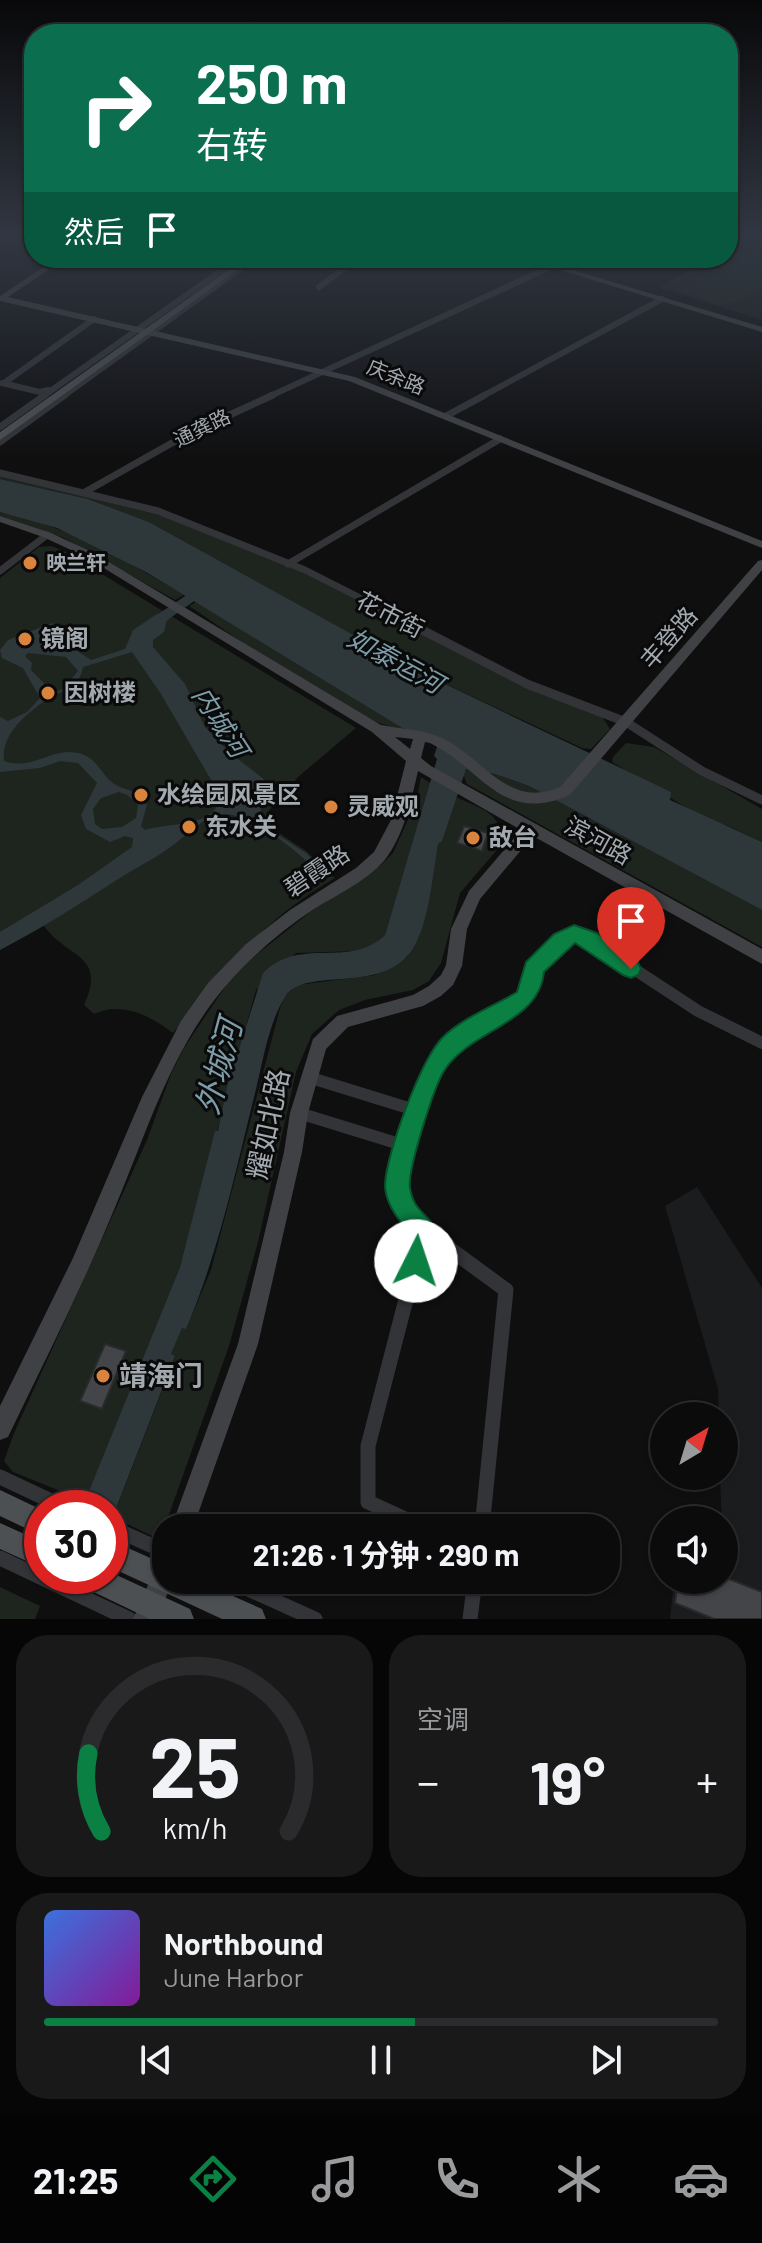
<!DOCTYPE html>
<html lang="zh">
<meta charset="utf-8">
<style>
:root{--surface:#0b0b0c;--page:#19191a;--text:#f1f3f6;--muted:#9a9b9d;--line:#2b2b2d;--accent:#0b8043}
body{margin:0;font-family:Barlow,"Noto Sans SC",sans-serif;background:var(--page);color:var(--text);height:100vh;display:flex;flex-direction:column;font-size:30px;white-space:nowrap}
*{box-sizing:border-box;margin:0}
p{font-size:26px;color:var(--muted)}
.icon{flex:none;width:44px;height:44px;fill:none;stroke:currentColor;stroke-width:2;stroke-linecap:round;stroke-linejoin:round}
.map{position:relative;height:1619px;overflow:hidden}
.panel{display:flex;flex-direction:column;gap:16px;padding:16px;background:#060607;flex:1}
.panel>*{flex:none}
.banner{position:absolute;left:24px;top:24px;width:714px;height:244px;border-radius:32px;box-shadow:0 2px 6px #0004,0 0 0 2px var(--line);background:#0b6e4f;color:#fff;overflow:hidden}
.needle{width:52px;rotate:38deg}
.controls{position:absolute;left:650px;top:1402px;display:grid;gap:16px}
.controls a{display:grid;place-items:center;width:88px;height:88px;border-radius:50%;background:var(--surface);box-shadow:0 2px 6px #0004,0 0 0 2px var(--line);font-size:40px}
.speed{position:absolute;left:24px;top:1490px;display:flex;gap:16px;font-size:40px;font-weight:700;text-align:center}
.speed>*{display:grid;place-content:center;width:104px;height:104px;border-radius:50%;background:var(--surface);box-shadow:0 2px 6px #0004,0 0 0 2px var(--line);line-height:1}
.speed .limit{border:12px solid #d22;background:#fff;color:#111}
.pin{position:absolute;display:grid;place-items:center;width:68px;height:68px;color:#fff;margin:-82px -34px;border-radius:50% 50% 50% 0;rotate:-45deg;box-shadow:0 0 8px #0007}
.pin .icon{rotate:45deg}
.me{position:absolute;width:88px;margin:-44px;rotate:4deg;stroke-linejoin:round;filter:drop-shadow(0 0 6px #0008)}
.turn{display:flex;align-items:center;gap:28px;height:168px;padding:0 40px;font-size:36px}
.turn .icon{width:104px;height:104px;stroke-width:2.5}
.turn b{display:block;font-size:56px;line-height:68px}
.then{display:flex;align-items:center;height:76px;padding:0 40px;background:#0003;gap:16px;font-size:30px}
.big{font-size:60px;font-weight:700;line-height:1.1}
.panel .card{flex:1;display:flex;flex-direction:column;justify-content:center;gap:12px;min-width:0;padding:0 28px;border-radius:32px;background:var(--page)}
.panel .dial{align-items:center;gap:0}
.dial svg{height:208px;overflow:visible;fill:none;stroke:var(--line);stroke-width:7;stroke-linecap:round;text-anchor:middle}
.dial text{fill:var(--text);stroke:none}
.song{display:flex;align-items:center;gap:24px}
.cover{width:96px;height:96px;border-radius:12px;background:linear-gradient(135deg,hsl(220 70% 55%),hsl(290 70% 35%))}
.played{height:8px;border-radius:4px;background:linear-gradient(90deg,var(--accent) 55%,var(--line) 55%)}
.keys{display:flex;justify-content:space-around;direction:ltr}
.heat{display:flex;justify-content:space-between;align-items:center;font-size:44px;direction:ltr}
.panel .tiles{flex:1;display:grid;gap:16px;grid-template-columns:1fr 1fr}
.card:last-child{grid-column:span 2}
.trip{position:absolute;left:152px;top:1514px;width:468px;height:80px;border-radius:32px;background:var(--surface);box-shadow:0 2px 6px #0004,0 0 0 2px var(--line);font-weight:700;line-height:80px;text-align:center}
.dock{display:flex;height:128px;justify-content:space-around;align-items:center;background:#040405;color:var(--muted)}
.dock .icon{width:56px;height:56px}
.dock .current{color:var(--accent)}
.dock b{font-size:36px;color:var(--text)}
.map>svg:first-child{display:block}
</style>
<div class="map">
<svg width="762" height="1619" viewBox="0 0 762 1619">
<rect width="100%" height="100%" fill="#0f0f10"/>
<path fill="#1b1c1d" d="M754,236L762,239V320L658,287L714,258H728L729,251L748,252L751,250L738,246Z
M697,1187L762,1288V1619H670L674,1580H724L720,1476H724V1416H719L718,1389L665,1206Z"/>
<path fill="#1e241e" d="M735,252L762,256V287C740,304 715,313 691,291L686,294L680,291Z
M0,475L179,520L303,572L512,681L601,715L610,729L591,749L582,748L426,675L149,522L88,499L0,479Z
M0,512C66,525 127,561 184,595L175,600L64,538L0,516Z
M51,546L64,551L356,728L298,777L266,814L270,827L306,851L335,878C264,919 222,970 173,1033C151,1016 122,1001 94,1014L84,1005C107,954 68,959 44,926L0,950V578L39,547Z
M196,602L402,728C354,726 234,635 189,606Z
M626,743L654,747L762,809V842L728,826L703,818L612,762L613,757Z
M466,769L495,774L529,786L762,910V947L467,784L463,774Z
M421,777L430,783L385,935L372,946L360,951L296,953L256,990L180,1267L85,1501L13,1472L4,1461L14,1433L147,1140L171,1074L184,1048L227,984L247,962L314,909L381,865L393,853L416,802Z
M456,797C483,810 501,811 502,844L460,893L441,963L429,981L413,990L365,1000L339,1010L312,1034L296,1072L258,1242L229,1346L166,1523L152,1536L113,1517L175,1357L171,1354L182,1327L186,1329L211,1270L280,1008L285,996L297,985L375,975L407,957L419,937L438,844Z
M0,1587L40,1606L35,1619H0Z"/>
<path fill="#2e383b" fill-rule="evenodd" d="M0,479L88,499L149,522L426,675L671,792L670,800L762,842V910L529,786L495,774L466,769L442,841L438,844C433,873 429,920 415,945C386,998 306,964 285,997C267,1026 262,1068 253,1101C234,1179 217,1256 186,1329L182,1328L171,1354L175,1356L110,1524V1508H82L180,1267L215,1131H218L227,1087L263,973C301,935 349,970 385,935L437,759L434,756L437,747L429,735L402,728L146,572L57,528L0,512Z
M157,614L167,619L164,632L153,640V647L185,684L205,727L229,752L270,784L271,789L260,807L266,827L306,853L328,875H320C302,854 252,814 224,814C206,815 190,832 177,842C160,856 139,866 120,878C81,903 42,928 0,950V932L78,885L132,847L133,838L125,836L110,842L86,829L81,815L97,783L78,763L60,761L40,768L0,772V717L8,721L27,712L40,698L23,668L2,658L0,650L8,640L52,623L60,635L69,639L73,648L91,660L125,649L133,630ZM132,652L161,694L221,797C213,829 169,822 145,830L141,826L147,805C136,788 131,793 116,785C103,778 99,761 84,755C54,743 36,772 4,761C1,735 24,716 43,702C58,691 80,689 83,667ZM28,653L66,657L78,671L63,689L45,696L42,692L44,683L31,670L32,663L25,656ZM119,792L127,795L138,805L136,818L122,827L102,829L95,824L93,809L101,798Z"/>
<path fill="#0f0f10" d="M49,1576H92L74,1618L38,1601Z"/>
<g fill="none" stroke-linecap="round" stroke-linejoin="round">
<path fill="#2e383b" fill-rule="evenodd" d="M206,582L212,586L211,589L152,631H142V625Z"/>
</g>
<path fill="#434548" stroke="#292a2c" stroke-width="2" d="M464,826L488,833L482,851L457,843Z
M105,1344L126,1351L102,1409L80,1401Z
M724,1577L762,1592V1619H714L675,1603L678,1580H724Z"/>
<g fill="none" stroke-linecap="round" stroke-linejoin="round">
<path stroke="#323437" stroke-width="6" d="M756,235L762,236
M170,258L231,267
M319,287L358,258
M2,383L40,392L48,390
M4,383L94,319
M42,397L239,258
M62,397L255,258
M268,397L570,258
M481,397L662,299"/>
<path stroke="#323437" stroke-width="7" d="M446,416L485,395
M0,427L45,395
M0,442L65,395
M0,473L158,511L305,570L368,602
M85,492L186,435L273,395
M288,564L500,439
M0,571L47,535"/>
<path stroke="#323437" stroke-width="9" d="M364,600L527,684L626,722L702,771L762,800"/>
<path stroke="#323437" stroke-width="12" d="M308,1077L418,1111
M299,1113L406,1146
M401,1196C390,1168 429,1066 451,1044C471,1025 504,1018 524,998C531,990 530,979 534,970C539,956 561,941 574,934L599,946L698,1011L762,1043"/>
<path stroke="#323437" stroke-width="15" d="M400,1194L406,1210L424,1230L368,1446V1502L425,1528
M424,1230L506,1290L482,1528
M0,1477L66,1508
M110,1527L166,1552
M0,1558L129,1619
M228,1580L315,1619
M470,1619L475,1580"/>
<path fill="#3f4144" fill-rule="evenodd" d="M57,258H66L8,297L355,377L762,541V548L349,381L0,301V296Z
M521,258H533L762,327V332Z
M0,516L51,533L92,552L381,725C401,729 423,729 442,738C483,757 508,810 560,787L758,561L762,560V570L570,795C501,825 483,769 430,743L425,742L421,758L431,766L762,949V964L533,836L480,899L467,929L462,966L453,985L441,996L423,1006L348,1027L326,1049L308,1113L302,1152L258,1344L193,1528H171L238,1344L284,1152L290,1113L313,1039L337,1016L413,995L429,986L441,975L446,965L451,929L469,891L521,830L418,771C411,801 404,836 384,861C365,882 338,894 314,909C284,929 255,953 231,980C171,1046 146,1136 111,1217C80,1292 43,1364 8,1437L0,1440V1406L73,1258L142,1097L181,1021L208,983L246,944L290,910L356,868L374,852L391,820L406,761L372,732L84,556L43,537L0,522ZM395,737L413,739L410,749Z
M166,1558V1580H173L157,1619H133L158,1562Z"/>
<path fill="#4d5053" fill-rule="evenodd" d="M245,258H254L0,440V432Z
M0,1490L42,1510V1536L0,1516Z
M0,1523L42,1542V1568L0,1549Z
M110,1540L166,1565V1580H197L262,1609L266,1619H222L110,1567Z
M110,1572L190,1609L194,1619H150L79,1585L75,1576H110Z"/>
</g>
<linearGradient id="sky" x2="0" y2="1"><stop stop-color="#080809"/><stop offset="0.51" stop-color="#313742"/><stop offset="1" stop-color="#313742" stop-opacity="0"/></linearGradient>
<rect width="762" height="461" fill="url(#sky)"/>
<path fill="#0b8043" stroke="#07532c" stroke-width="2" d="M574,925L597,933L638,962L641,969L638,975L631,978L623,975L575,943L544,972C539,1024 469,1030 444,1071C434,1087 407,1171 410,1188C416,1227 451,1207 425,1270L416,1273L407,1270L403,1261L410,1233C399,1221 385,1203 385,1185C386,1154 421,1059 443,1037C462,1018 494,1006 517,992L526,962L554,934Z"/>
<g fill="#da833d" stroke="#0a0a0b" stroke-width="3">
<circle cx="30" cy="563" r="8"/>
<circle cx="25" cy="639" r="8"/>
<circle cx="48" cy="693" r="8"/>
<circle cx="141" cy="795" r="8"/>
<circle cx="331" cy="807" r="8"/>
<circle cx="189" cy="827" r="8"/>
<circle cx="473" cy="838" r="8"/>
<circle cx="103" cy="1376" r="8"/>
</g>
<g text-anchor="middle" stroke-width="6" stroke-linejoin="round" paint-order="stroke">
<g font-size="20" fill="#a2a9af" stroke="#0a0a0b">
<text transform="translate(396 377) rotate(22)" y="7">庆余路</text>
<text transform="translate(202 428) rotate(-26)" y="7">通龚路</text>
</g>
<g font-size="20" font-weight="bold" fill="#a2a9af" stroke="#0a0a0b" text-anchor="start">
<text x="46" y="570">映兰轩</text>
</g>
<g font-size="24" fill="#a2a9af" stroke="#0a0a0b">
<text transform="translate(390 615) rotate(27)" y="8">花市街</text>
<text transform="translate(669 638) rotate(-49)" y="8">丰登路</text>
<text transform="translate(598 841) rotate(29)" y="8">滨河路</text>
<text transform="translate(317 871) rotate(-34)" y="8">碧霞路</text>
</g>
<g font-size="24" font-weight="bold" fill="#a2a9af" stroke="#0a0a0b" text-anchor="start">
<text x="41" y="647">镜阁</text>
<text x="64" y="701">因树楼</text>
<text x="157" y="803">水绘园风景区</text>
<text x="347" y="815">灵威观</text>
<text x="205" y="835">东水关</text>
<text x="489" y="846">敌台</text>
</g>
<g font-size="26" font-style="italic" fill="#7c9ca7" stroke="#0a0a0b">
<text transform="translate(395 661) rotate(29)" y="9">如泰运河</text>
<text transform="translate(220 722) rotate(57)" y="9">内城河</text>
</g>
<g font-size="28" fill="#a2a9af" stroke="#0a0a0b">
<text transform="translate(268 1124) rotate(-78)" y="10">耀如北路</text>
</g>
<g font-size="28" font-weight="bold" fill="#a2a9af" stroke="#0a0a0b" text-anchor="start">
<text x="119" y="1386">靖海门</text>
</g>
<g font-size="32" font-style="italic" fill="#7c9ca7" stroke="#0a0a0b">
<text transform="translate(219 1067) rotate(-75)" y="11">外城河</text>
</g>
</g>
</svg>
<div class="controls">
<a><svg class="needle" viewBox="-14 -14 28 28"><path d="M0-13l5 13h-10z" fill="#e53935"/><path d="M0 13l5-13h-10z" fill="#9a9b9d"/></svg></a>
<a><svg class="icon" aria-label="sound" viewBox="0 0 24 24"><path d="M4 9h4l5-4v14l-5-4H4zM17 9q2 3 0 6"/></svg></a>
</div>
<div class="speed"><div class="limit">30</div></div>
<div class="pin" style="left:631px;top:969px;background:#d93025"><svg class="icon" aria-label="arrive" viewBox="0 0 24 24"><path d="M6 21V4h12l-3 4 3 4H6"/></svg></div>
<svg class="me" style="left:416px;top:1261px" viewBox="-20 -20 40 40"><circle r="19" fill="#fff"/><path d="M0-13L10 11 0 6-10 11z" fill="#0b8043"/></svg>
<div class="trip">21:26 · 1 分钟 · 290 m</div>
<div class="banner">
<div class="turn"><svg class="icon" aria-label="right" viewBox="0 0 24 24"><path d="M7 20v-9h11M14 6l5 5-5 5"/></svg><div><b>250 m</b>右转</div></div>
<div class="then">然后<svg class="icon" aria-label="arrive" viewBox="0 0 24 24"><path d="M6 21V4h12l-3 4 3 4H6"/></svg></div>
</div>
</div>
<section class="panel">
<div class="tiles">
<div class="card dial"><svg viewBox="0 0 100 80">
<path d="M14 69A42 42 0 1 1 86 69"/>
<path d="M14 69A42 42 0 0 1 9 39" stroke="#0b8043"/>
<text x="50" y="56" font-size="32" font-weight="700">25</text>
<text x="50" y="72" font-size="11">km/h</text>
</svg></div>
<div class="card"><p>空调</p>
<div class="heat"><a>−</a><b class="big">19°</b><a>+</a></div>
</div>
<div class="card">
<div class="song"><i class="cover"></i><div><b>Northbound</b><p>June Harbor</p></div></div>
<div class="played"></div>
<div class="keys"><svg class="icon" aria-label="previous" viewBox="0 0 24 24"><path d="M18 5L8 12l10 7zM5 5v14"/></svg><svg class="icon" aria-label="pause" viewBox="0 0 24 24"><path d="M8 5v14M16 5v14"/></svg><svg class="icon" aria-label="next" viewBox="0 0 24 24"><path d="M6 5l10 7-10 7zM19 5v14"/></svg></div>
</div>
</div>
</section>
<nav class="dock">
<b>21:25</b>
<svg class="icon current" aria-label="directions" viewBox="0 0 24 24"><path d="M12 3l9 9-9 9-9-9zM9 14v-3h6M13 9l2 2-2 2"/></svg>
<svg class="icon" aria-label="music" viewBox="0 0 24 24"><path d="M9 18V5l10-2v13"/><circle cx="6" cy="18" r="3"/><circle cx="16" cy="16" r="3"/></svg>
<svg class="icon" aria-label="phone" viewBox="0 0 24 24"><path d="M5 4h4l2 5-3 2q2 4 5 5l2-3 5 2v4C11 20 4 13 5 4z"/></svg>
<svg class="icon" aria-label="climate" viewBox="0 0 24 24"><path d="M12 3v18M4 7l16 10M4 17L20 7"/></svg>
<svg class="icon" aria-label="car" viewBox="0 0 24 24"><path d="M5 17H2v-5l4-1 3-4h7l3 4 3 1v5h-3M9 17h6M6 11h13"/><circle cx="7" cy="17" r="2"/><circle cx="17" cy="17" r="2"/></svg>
</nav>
